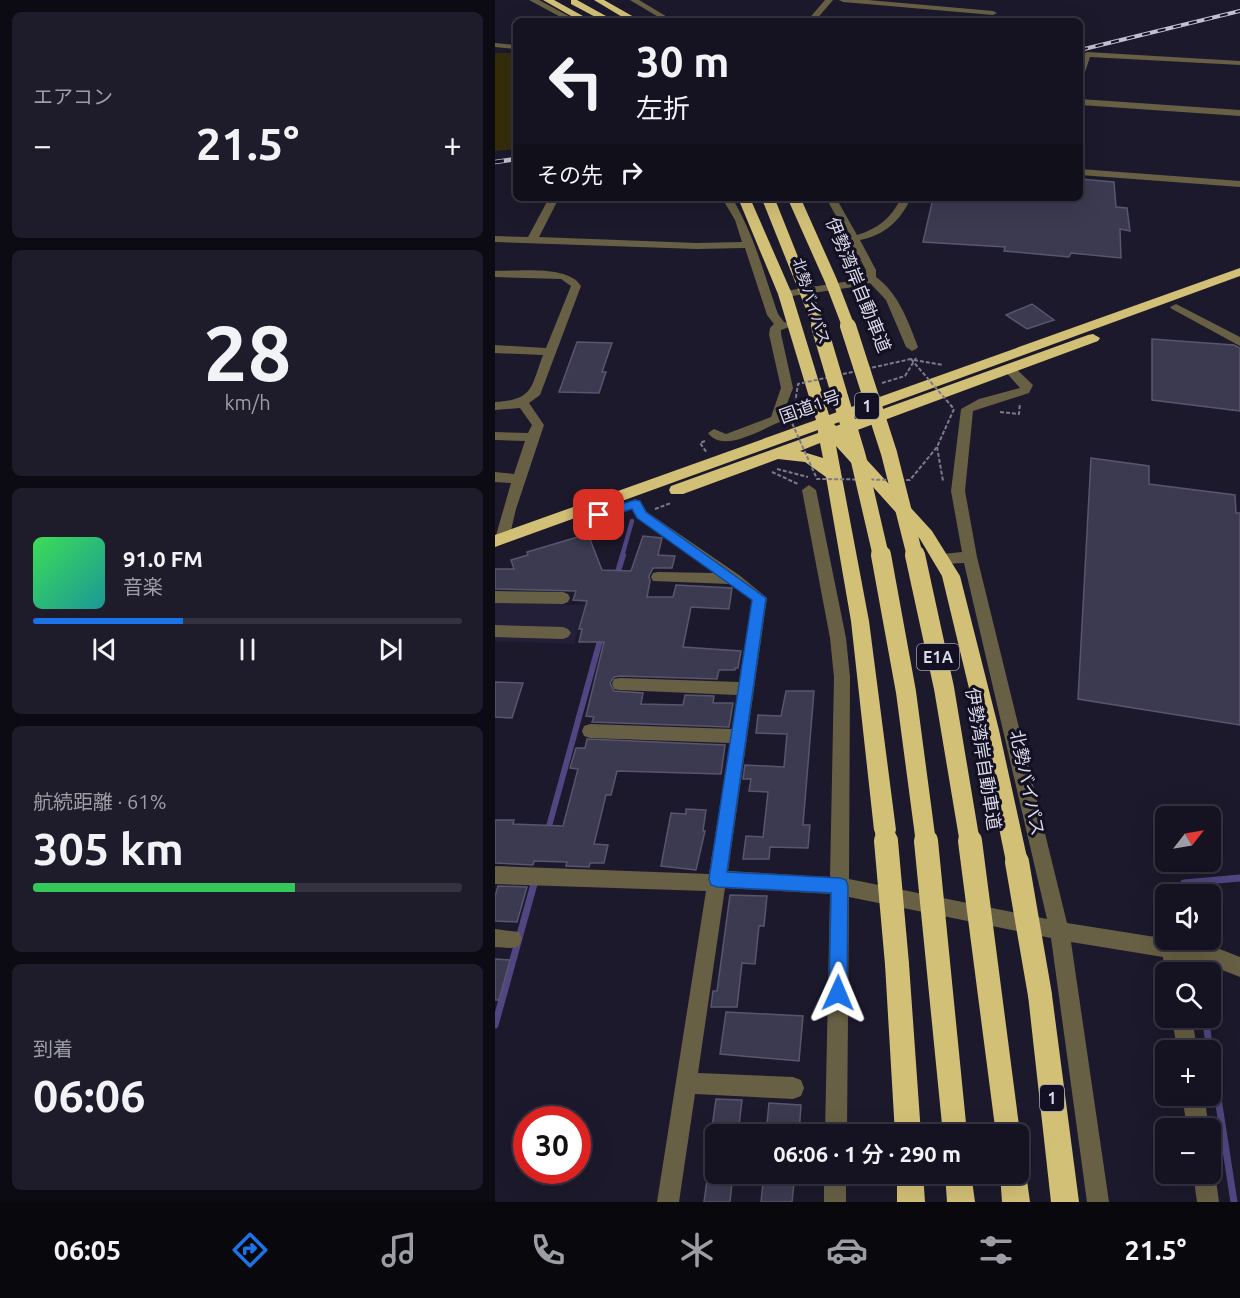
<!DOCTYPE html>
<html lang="ja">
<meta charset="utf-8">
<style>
:root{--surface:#151321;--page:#1e1c2a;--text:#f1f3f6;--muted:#9d9ea5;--line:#34323f;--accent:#1a73e8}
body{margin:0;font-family:Ubuntu,"Noto Sans JP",sans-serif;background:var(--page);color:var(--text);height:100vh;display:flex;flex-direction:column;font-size:22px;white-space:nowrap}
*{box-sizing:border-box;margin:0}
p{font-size:20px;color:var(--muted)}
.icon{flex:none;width:33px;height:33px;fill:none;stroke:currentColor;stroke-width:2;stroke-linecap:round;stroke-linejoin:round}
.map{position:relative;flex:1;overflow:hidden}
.panel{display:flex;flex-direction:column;gap:12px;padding:12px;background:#0c0a12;width:495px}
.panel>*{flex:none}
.top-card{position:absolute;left:18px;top:18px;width:570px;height:183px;border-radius:9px;box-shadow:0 6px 24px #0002,0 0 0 2px var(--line);background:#151321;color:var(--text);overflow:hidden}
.needle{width:39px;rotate:59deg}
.controls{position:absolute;left:660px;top:806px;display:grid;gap:12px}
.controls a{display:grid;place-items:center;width:66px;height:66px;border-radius:9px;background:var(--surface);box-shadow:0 6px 24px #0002,0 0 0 2px var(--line);font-size:30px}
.speed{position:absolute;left:18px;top:1106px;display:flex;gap:12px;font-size:30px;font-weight:700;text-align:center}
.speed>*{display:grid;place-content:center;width:78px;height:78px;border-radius:50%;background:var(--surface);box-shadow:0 6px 24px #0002,0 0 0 2px var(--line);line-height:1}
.speed .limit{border:9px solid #d22;background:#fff;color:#111}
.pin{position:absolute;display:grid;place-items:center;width:51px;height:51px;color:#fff;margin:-26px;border-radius:12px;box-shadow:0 3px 9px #0006}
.me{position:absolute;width:66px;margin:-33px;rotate:1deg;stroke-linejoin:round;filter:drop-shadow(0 0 4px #0008)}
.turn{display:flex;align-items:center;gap:21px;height:126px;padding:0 24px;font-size:27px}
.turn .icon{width:78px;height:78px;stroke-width:2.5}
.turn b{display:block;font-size:42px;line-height:51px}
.then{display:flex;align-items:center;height:57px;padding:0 24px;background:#0003;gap:12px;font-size:22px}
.big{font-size:45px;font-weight:600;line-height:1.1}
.panel .card{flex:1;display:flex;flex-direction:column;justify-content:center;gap:9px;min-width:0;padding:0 21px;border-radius:9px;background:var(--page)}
.panel .dial{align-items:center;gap:0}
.dial b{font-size:78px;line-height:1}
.song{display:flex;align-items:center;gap:18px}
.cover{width:72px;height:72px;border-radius:9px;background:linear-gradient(135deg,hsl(130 70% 55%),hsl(180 70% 35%))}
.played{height:6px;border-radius:3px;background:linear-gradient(90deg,var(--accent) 35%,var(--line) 35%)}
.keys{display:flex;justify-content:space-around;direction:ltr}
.heat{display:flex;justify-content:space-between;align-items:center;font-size:33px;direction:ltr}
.charge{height:9px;border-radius:4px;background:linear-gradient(90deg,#34c759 61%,var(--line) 0)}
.trip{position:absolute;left:210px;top:1124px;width:324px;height:60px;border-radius:9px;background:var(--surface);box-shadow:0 6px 24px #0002,0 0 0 2px var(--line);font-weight:600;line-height:60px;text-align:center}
.menu{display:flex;height:96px;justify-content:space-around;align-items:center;background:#08080d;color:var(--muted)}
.menu .icon{width:42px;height:42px}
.menu .selected{color:var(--accent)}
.menu b{font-size:27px;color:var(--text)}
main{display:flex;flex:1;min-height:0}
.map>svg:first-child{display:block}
</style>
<main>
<section class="panel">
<div class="card"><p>エアコン</p>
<div class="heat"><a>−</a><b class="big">21.5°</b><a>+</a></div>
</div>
<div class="card dial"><b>28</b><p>km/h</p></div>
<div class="card">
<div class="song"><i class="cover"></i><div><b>91.0 FM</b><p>音楽</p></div></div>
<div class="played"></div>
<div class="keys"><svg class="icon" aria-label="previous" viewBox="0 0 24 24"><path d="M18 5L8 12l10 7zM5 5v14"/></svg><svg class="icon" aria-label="pause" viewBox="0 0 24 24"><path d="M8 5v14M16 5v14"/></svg><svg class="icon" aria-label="next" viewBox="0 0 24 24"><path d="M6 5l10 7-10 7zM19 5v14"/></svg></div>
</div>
<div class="card"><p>航続距離 · 61%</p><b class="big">305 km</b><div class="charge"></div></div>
<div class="card"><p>到着</p><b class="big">06:06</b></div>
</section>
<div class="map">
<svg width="745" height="1202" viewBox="0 0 745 1202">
<rect width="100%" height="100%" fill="#1c192c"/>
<path fill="#231f39" d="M0,603L90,605L79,644L0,641Z"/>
<path fill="#352d0a" d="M0,53H21V149L0,151Z"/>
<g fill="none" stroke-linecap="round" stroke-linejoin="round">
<path stroke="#514681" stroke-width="4.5" d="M127,556L137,521"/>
<path stroke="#514681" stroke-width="6" d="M122,575L128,555
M53,830L106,637"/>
<path stroke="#514681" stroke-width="7" d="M691,894L689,883L745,878
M701,958L703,972
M710,1017L715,1050
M0,1025L39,884
M716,1053L739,1202"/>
</g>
<path fill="#3c3a50" stroke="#58566d" stroke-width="1.5" d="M585,179L619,182L621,207L632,208L635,231L625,229L626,258L576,253L574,257L509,251L510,247L428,242L438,198H585Z
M537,304L559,320L532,329L511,315Z
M657,339L739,345L745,348V411L657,400Z
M82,342L117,343L107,372H111L104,393L64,392Z
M596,458L654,466V484L740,495L741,513H745V725L583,699Z
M93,534L107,570L136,571L148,536L167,538L163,555L180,556L177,568H158L154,576L155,581L152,597H178L181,585L237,588L234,609L196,607L188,647L246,651L243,668H240V670H224L222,679L125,676L119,677L115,683L119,691L148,693L146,704L188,705L190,695L219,696L218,703H238L234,727L97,722L99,717L91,716L109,642H84L87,629H84L92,601L78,600L81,591L0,589V569H19L16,560L33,555L32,552Z
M0,682L28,683L17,718L0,717Z
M291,691H319L308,825H315L313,848L275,847L274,859H248L251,836L268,837L273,792L254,791L256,779H248L250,765L289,767L292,734L261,733L263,715L286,716Z
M92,739L230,745L226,774L122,771L116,795H111L99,844L113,845L109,863H95L94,867L71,866L72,862L39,861L38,865L0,863V820H19L18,824L68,826L83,769L75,768L81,748H90Z
M191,809L211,810L208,831H210L201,870L166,866L176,813L191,814Z
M3,886L32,887L22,922L0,921V896Z
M235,895L272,896L269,926H264L260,964L247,963L242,1007H216L218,991H222Z
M0,959L15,960L4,1000H0Z
M231,1012L308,1016L304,1061L225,1054Z
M221,1099L247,1100L243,1134H216Z
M274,1103L306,1105L304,1134H271Z
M213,1173H238L235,1202H209Z
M269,1173H300L297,1202H266Z"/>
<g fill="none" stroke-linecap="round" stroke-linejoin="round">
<path stroke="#7d7b8a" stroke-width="2" stroke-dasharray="4 2" stroke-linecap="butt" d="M419,360L448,365
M387,383L410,376L421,358
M505,412L524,414L525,403
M210,441L205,443L212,453
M442,447L448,481
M282,469L313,477
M277,472L303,484
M160,509L176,503"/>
<path fill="#676044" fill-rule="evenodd" d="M34,0H44L83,21H73Z
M135,0H144L179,21H170Z
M330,0H338L320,21H312Z
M344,0H373L498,11L502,13L498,15L348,2Z
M0,43L21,45V49L0,47Z
M592,52L745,61V65L595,57L589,75L585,77V63L588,54Z
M585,99L745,110V116L585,105Z
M585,169L745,181V187L585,175Z
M54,198H64L44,237L202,243L247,242L240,220L227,198H237C259,234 269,274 283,314L289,322L300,325L286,330V334L298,388L285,422C267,429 228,454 213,433L219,429L231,434L276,417L286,388L274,334L275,328L279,324L272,315L250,248L202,249L0,242V236L33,237Z
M331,198H341L362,235C383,229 397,217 406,198H416C405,221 390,235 365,240L381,270V277C404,294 413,321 423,347L421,349L417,351L411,347L391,300L375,283L365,286L290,297L284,294L290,291L362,280L371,276V270Z
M0,271C23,271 74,265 86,286L45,395L34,403L49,425L21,509L14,539L7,544L2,543L0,539L16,483L0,482V472L19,474L30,441L0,440V432L33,433L37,425L25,408L0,410V402C39,400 36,387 48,355L0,353V345L51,348L76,286L66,279L0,277Z
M681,304L745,337V346L677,309L675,307Z
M514,365L518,366L538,385L534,393L478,411L470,491L482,557L572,923L717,946L745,957V977L717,966L688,960L690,972L670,973L668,957L576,942L614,1202H592L556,938L354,897L352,1134H330L335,894L230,888L203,1073L298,1077L306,1080L309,1088L306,1096L298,1099L200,1094L184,1202H162L211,891L0,884V866L214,874L235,743L95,738L89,736L87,731L89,726L95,724L237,729L242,695L125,690L119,689L117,684L119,679L125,678L244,682L257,600L235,584L158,581L156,577L158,573L163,572L219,573L142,518L133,504L140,499L145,501L152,512L244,575L272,598L233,871L335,877L339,677L335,638L307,490L314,485L321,490L351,638L355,677L354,879L552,919L469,563L448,564L441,559L448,554L467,552L456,491L466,409L484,399L525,388L508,369Z
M0,591L68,592L73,594L75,598L73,602L68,604L0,603Z
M0,625L68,627L73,629L76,633L73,637L68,639L0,637Z
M0,929L24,932L27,939L24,946L17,948L0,947Z
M677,1017H697L702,1050H682Z
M687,1095H709L714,1128H692Z
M716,1165L720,1173L724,1202H702L698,1173H716Z
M329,1173H351V1202H329Z"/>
<path fill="#d3c077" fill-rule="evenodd" d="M48,0H59L97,21H85Z
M76,0H82L120,21H108L76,4Z
M99,0H109L146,21H134Z
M243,198H255L297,294L334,415L745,268V276L339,424L341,426L593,335L598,334L605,338L603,341L349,435L437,531L465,576L504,730L533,862L530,869L522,872L514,869L511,862L484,730L447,576L425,539L341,446L374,621L401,830L398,837L390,840L382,837L379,830L356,621L331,477L310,462L283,459L188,494H176L174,490L176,486L323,433V430L0,547V535L321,420L283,294ZM325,443L328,458L305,451Z
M402,952L410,956L414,964L426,1134H400L390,964L394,956Z
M545,983L554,986L557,995L584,1202H556L533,995L536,986Z
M524,1162L527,1164L531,1173L535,1202H507L505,1173H524Z
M402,1173H428L430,1202H402Z
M450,1173H476L480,1202H452Z"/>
<g stroke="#c1c0ce" stroke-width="4">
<path id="rail-far1" d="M585,50L745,11"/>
</g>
<g stroke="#c1c0ce" stroke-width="4.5">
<path id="rail" d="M0,162L21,159"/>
</g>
<use href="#rail-far1" stroke="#131023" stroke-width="2" stroke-dasharray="8" stroke-linecap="butt"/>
<use href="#rail" stroke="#131023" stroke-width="3" stroke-dasharray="9" stroke-linecap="butt"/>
<path stroke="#7d7b8a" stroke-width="2" stroke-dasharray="4 2" stroke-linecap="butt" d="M416,359L459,409L442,447L415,480L322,479L297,423L303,384Z"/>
<path stroke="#d3c077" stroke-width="12" d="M273,198L325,328
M299,198L336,281L354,328"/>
<path stroke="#d3c077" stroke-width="16" d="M324,326L363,457L386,556
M353,326L394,453L420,556"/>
<path stroke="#d3c077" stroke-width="20" d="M386,555L411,692L431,843
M420,555L449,688L475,843
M390,830L391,843"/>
<path stroke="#d3c077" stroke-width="24" d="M391,841L402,964
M431,841L460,1134
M475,841L513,1134
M522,862L545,995"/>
</g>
<path fill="#1a73e8" stroke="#114b97" stroke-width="1.5" d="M140,500L145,501L151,512L271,598L232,872L345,878L351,880L353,886L352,993L350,999L343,1002L337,999L334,993L336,893L222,887L216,885L214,879L257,600L142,518L137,509L104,520L97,515L99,512Z"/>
<g text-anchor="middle" stroke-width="6" stroke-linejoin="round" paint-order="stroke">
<g font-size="15" fill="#dad9e6" stroke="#131023">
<text transform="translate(316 301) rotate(72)" y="5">北勢バイパス</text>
</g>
<g fill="#131023" stroke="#9e9dac" stroke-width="1.5">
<rect x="360" y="393" width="24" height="26" rx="4.5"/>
<rect x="422" y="644" width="42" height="26" rx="4.5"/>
<rect x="545" y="1085" width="24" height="26" rx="4.5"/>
</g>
<g font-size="16" font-weight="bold" fill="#dad9e6">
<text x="372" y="412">1</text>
<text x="443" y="663">E1A</text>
<text x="557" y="1104">1</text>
</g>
<g font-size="18" fill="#dad9e6" stroke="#131023">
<text transform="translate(363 285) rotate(68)" y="6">伊勢湾岸自動車道</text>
<text transform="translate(315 407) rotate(-20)" y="6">国道1号</text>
<text transform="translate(488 759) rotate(81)" y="6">伊勢湾岸自動車道</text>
<text transform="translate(532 783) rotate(78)" y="6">北勢バイパス</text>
</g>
</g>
</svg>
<div class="controls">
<a><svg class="needle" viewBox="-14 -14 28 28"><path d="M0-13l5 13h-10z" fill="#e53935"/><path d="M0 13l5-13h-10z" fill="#9d9ea5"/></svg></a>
<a><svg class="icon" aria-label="sound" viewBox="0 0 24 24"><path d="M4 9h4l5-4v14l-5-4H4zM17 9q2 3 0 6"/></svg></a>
<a><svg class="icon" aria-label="search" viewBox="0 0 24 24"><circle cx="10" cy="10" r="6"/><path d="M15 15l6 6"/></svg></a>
<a>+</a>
<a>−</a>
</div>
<div class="speed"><div class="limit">30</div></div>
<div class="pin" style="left:104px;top:515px;background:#d93025"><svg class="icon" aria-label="arrive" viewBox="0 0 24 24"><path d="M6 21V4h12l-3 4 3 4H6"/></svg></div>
<svg class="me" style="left:343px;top:993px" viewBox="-20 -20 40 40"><path d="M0-17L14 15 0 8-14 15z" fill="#1a73e8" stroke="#fff" stroke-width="4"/></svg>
<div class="trip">06:06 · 1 分 · 290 m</div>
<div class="top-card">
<div class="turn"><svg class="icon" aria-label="left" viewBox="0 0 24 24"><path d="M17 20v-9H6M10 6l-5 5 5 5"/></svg><div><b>30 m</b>左折</div></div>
<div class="then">その先<svg class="icon" aria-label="right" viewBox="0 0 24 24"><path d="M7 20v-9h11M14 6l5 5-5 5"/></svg></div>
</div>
</div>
</main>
<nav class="menu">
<b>06:05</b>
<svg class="icon selected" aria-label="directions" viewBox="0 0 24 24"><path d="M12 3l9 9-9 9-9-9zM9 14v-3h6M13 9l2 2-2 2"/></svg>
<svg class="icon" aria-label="music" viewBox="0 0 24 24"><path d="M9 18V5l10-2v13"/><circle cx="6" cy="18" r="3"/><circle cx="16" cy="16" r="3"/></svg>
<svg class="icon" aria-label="phone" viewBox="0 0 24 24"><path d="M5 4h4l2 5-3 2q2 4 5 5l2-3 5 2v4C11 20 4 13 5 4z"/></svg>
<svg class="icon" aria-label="climate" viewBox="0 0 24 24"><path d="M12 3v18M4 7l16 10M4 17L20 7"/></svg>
<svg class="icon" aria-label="car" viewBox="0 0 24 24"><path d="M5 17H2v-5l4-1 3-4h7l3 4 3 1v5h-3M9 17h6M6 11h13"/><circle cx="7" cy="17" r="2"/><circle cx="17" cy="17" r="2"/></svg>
<svg class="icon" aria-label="filters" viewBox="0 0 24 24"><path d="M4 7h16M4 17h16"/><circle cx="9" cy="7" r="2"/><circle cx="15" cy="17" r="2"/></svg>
<b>21.5°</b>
</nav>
